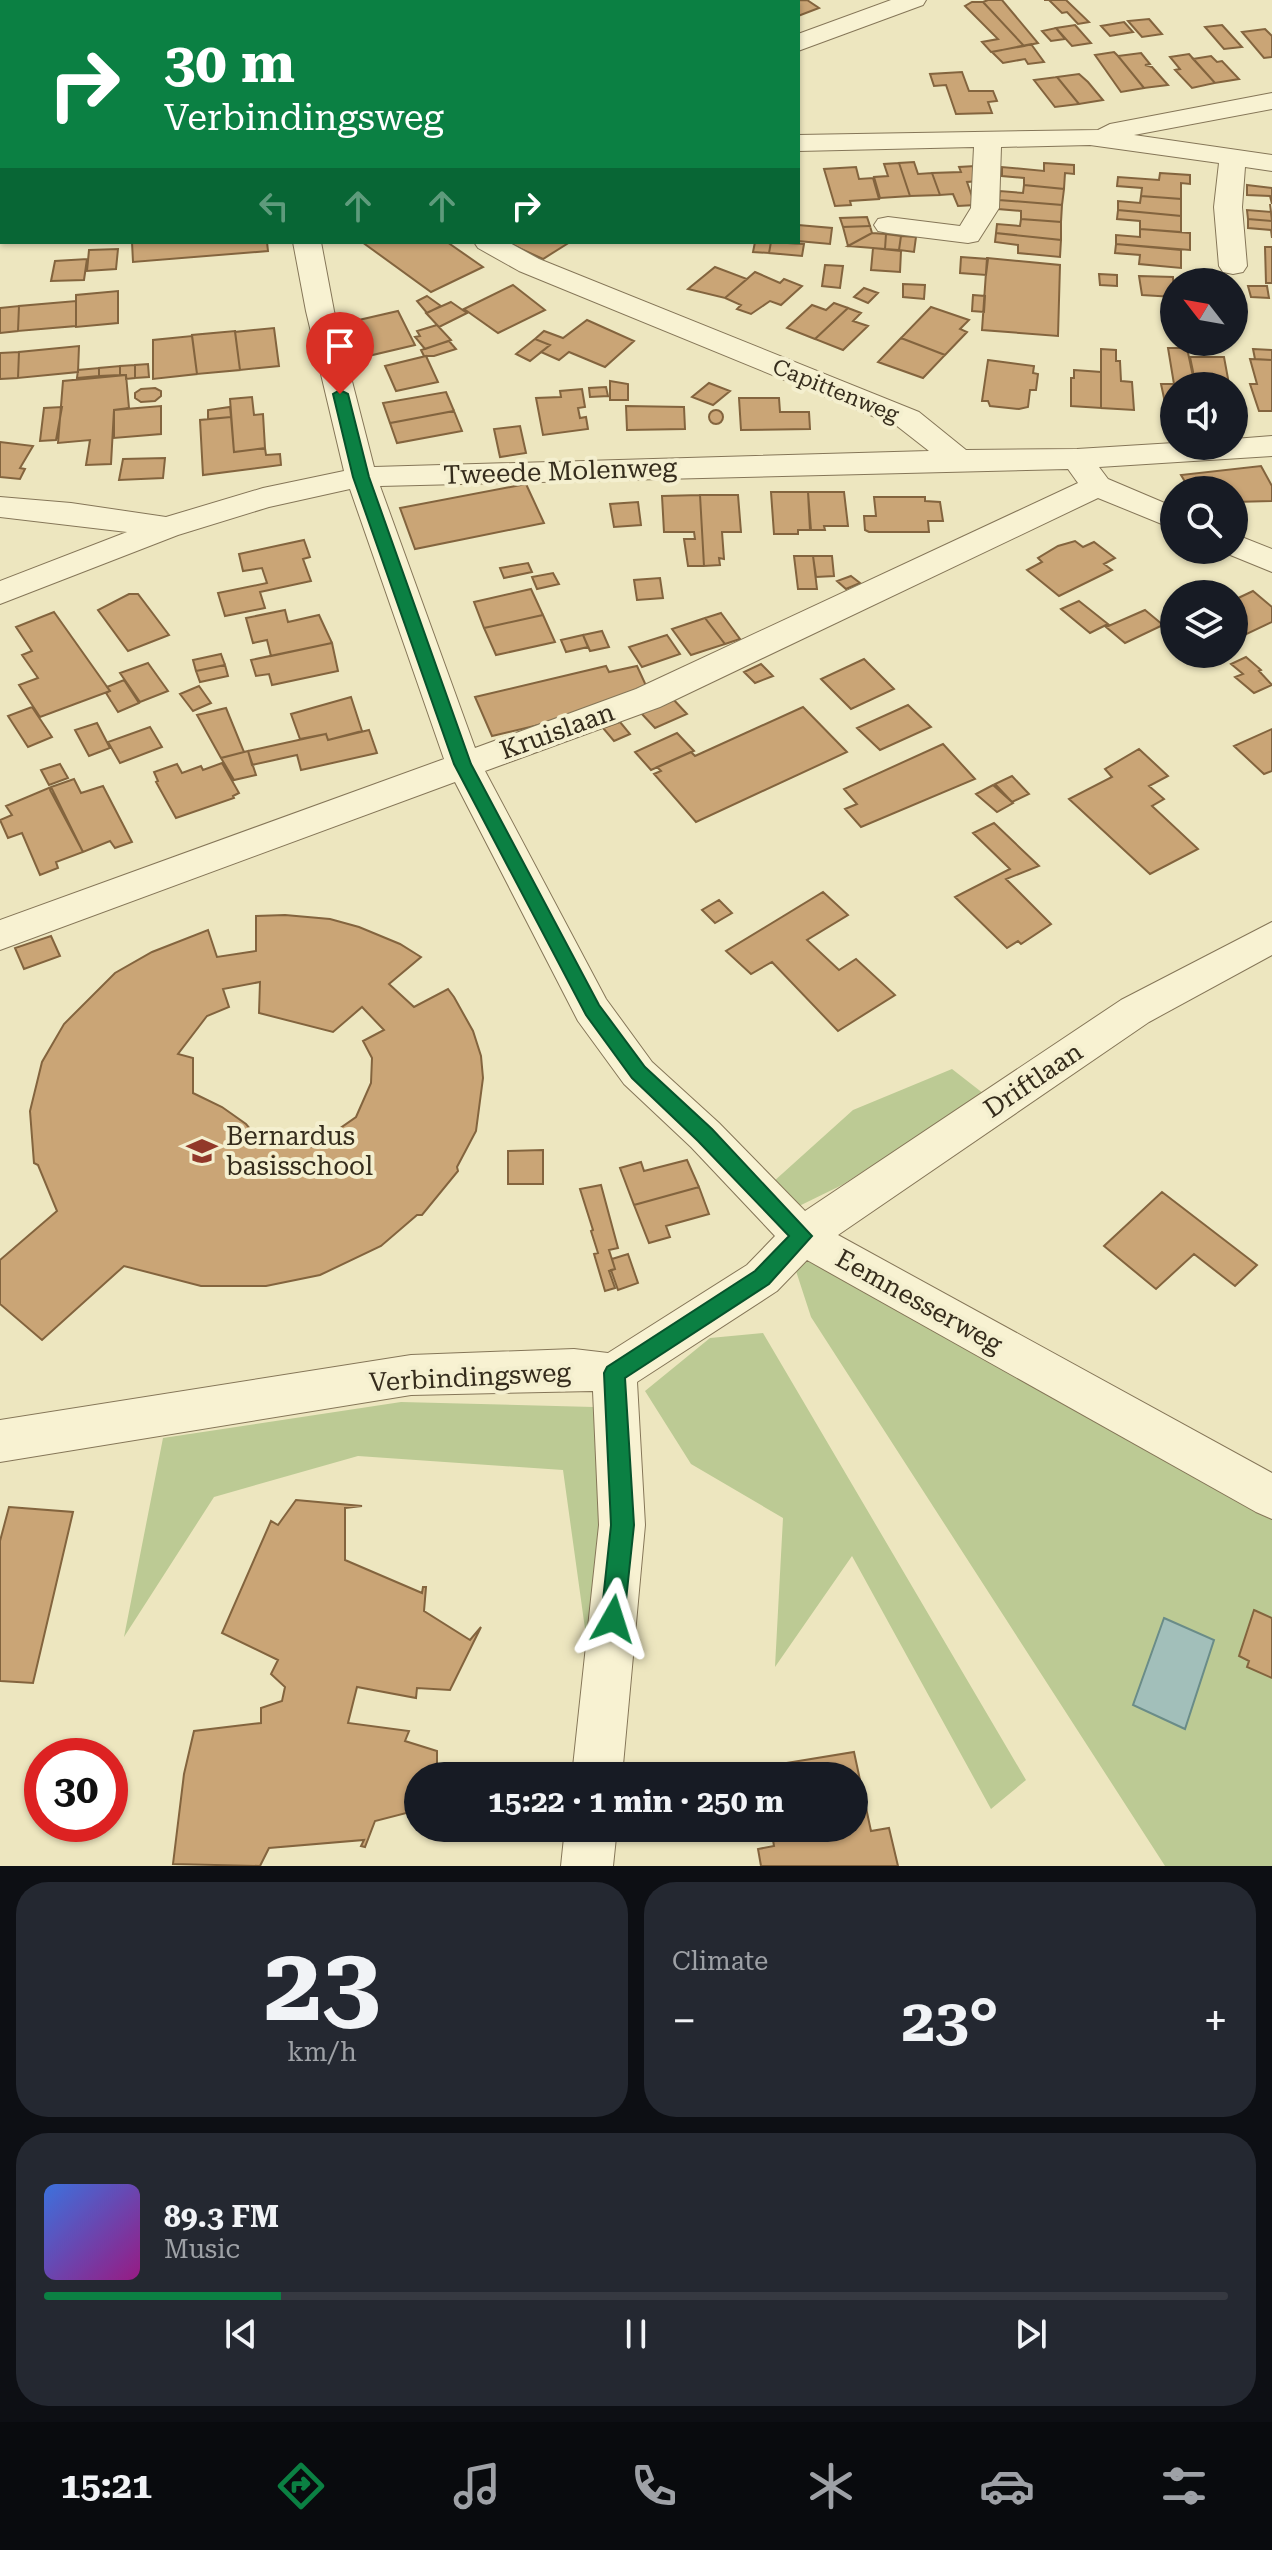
<!DOCTYPE html>
<meta charset="utf-8">
<style>
:root{--surface:#171b24;--page:#242831;--text:#f1f3f6;--muted:#9ea1a6;--line:#363941;--accent:#0b8043}
body{margin:0;font-family:"Roboto Serif",serif;background:var(--page);color:var(--text);height:100vh;display:flex;flex-direction:column;font-size:30px;white-space:nowrap}
*{box-sizing:border-box;margin:0}
p{font-size:26px;color:var(--muted)}
.icon{flex:none;width:44px;height:44px;fill:none;stroke:currentColor;stroke-width:2;stroke-linecap:round;stroke-linejoin:round}
.map{position:relative;height:1866px;overflow:hidden}
.panel{display:flex;flex-direction:column;gap:16px;padding:16px;background:#0d0f14;flex:1}
.panel>*{flex:none}
.banner{position:absolute;left:0px;top:0px;width:800px;height:244px;box-shadow:0 2px 6px #0004;background:#0b8043;color:#fff;overflow:hidden}
.needle{width:52px;rotate:301deg}
.fabs{position:absolute;left:1160px;top:268px;display:grid;gap:16px}
.fabs a{display:grid;place-items:center;width:88px;height:88px;border-radius:50%;background:var(--surface);box-shadow:0 2px 6px #0004;font-size:40px}
.speed{position:absolute;left:24px;top:1738px;display:flex;gap:16px;font-size:40px;font-weight:700;text-align:center}
.speed>*{display:grid;place-content:center;width:104px;height:104px;border-radius:50%;background:var(--surface);box-shadow:0 2px 6px #0004;line-height:1}
.speed .limit{border:12px solid #d22;background:#fff;color:#111}
.pin{position:absolute;display:grid;place-items:center;width:68px;height:68px;color:#fff;margin:-82px -34px;border-radius:50% 50% 50% 0;rotate:-45deg;box-shadow:0 0 8px #0007}
.pin .icon{rotate:45deg}
.me{position:absolute;width:88px;margin:-44px;rotate:6deg;stroke-linejoin:round;filter:drop-shadow(0 0 6px #0008)}
.turn{display:flex;align-items:center;gap:28px;height:168px;padding:0 32px;font-size:36px}
.turn .icon{width:104px;height:104px;stroke-width:2.5}
.turn b{display:block;font-size:56px;line-height:68px}
.lanes{display:flex;align-items:center;height:76px;padding:0 32px;background:#0003;justify-content:center;gap:40px;direction:ltr}
.lanes .off{opacity:.35}
.big{font-size:60px;font-weight:700;line-height:1.1}
.panel .widget{flex:1;display:flex;flex-direction:column;justify-content:center;gap:12px;min-width:0;padding:0 28px;border-radius:32px;background:var(--page)}
.panel .dial{align-items:center;gap:0}
.dial b{font-size:104px;line-height:1}
.song{display:flex;align-items:center;gap:24px}
.cover{width:96px;height:96px;border-radius:12px;background:linear-gradient(135deg,hsl(220 70% 55%),hsl(310 70% 35%))}
.played{height:8px;border-radius:4px;background:linear-gradient(90deg,var(--accent) 20%,var(--line) 20%)}
.keys{display:flex;justify-content:space-around;direction:ltr}
.heat{display:flex;justify-content:space-between;align-items:center;font-size:44px;direction:ltr}
.panel .tiles{flex:1;display:grid;gap:16px;grid-template-columns:1fr 1fr}
.widget:last-child{grid-column:span 2}
.trip{position:absolute;left:404px;top:1762px;width:464px;height:80px;border-radius:40px;background:var(--surface);box-shadow:0 2px 6px #0004;font-weight:700;line-height:80px;text-align:center}
.tabs{display:flex;height:128px;justify-content:space-around;align-items:center;background:#090b0e;color:var(--muted)}
.tabs .icon{width:56px;height:56px}
.tabs .selected{color:var(--accent)}
.tabs b{font-size:36px;color:var(--text)}
.map>svg:first-child{display:block}
</style>
<div class="map">
<svg width="1272" height="1866" viewBox="0 0 1272 1866">
<rect width="100%" height="100%" fill="#ede6bf"/>
<path fill="#bcca94" d="M952,1069L984,1094L842,1185L795,1208L773,1182L853,1110Z
M802,1256L1272,1514V1866H1165L811,1317L796,1271Z
M763,1333L1026,1780L991,1809L852,1556L775,1667L783,1518L691,1464L645,1391L710,1338Z
M401,1402L594,1407L602,1532L587,1643L563,1470L358,1456L214,1497L124,1637L163,1438Z"/>
<path fill="#a2bfba" stroke="#6a8c88" stroke-width="2" d="M1164,1618L1214,1640L1185,1729L1133,1705Z"/>
<path fill="#caa576" stroke="#83643e" stroke-width="2" fill-rule="evenodd" d="M807,0L819,8L798,16V2L769,1Z
M988,0H1002L1038,43L1024,46L983,2Z
M1044,0H1066L1089,22L1078,24L1067,12L1062,13L1049,0Z
M972,2H983L1024,46L991,52L982,42L998,39L965,6Z
M1149,19L1162,34L1142,37L1128,21Z
M1124,22L1133,32L1110,36L1101,26Z
M1075,25L1091,43L1072,46L1056,28Z
M1222,25L1242,47L1224,49L1205,27Z
M1056,28L1065,39L1051,41L1042,31Z
M1265,29L1272,36V57L1264,58L1242,32Z
M1031,44L1044,62L1028,64L1025,59L1003,63L992,52Z
M1114,52L1118,56L1144,88L1121,92L1095,55Z
M1141,53L1150,64L1145,65L1152,67L1168,85L1144,88L1118,56Z
M1189,54L1215,83L1192,88L1175,70L1180,69L1170,57Z
M1211,56L1217,62L1222,61L1239,79L1215,83L1193,59Z
M962,72L969,91H993L997,101L988,102L992,113L956,114L946,85L934,86L930,74Z
M1079,74L1088,82L1103,100L1079,104L1057,77Z
M1057,77L1079,104L1055,107L1034,80Z
M914,162L918,174L932,173L940,195L910,196L899,163Z
M899,163L910,196L880,198L874,177L888,176L884,164Z
M1044,163L1074,165V174L1065,173L1064,189L1024,185V178L1002,176V167L1044,171Z
M975,166L980,181L967,182L975,205L958,206L953,194L940,195L932,173L961,172L959,167Z
M856,167L859,179L873,178L879,199L850,201L851,205L835,206L824,169Z
M1160,173L1190,175V184L1181,183V199L1141,196L1142,188L1117,186L1118,177L1159,180Z
M1024,185L1064,189L1062,205L999,200L1000,191L1023,193Z
M1247,185L1272,188V204L1270,196L1247,195Z
M1141,196L1181,199V216L1118,210V201L1140,203Z
M999,200L1062,205L1061,222L1021,219V211L998,209Z
M1270,204L1272,221L1248,219L1247,210L1271,212Z
M1118,210L1181,216V232L1140,229V221L1117,219Z
M867,217L870,226L843,227L840,218Z
M1021,219L1061,222V240L996,233L997,224L1020,226Z
M1248,219L1272,221V238L1271,230L1248,228Z
M798,225L832,228L830,244L798,241Z
M870,226L872,233L848,246L843,227Z
M1140,229L1190,233V250L1116,244V235L1140,237Z
M872,233L886,234L885,249L848,246Z
M996,233L1061,240L1060,257L1018,253V245L995,242Z
M886,234L901,236L899,250L885,249Z
M901,236L916,237L914,252L899,250Z
M132,242H267L268,251L133,262Z
M362,242H447L483,267L431,292Z
M506,242H570L543,259Z
M755,242H771L769,253L753,252Z
M771,242L804,244L802,256L769,253Z
M1116,244L1181,250V268L1139,264L1140,255L1115,253Z
M1265,247H1272V283H1266Z
M873,248L901,251L900,272L871,270Z
M118,249L116,269L87,271L89,250Z
M961,257L988,259L986,275L960,273Z
M987,258L1060,265L1058,336L982,330Z
M87,259L84,280L51,281L55,261Z
M825,265L843,266L840,288L822,286Z
M715,267L747,279L725,298L688,289Z
M755,272L780,283L784,279L802,286L781,305L770,301L751,314L737,309L741,305L725,298Z
M1099,274L1117,275V286L1100,285Z
M1139,276L1173,277L1174,297L1142,295Z
M903,284L925,285L924,299L903,297Z
M513,285L545,310L498,333L464,309Z
M1248,286H1267L1269,298L1251,297Z
M864,288L878,293L868,303L854,297Z
M118,291V323L76,327V295Z
M973,295L985,296L984,312L972,311Z
M427,296L441,306L427,313L417,301Z
M76,301V326L18,331L19,306Z
M451,302L467,313L439,327L426,313Z
M834,303L848,308L815,339L787,328L812,305L826,310Z
M19,306L18,331L0,333V308Z
M931,307L969,320L960,329L967,332L945,355L901,338Z
M848,308L861,313L853,321L868,326L843,350L815,339Z
M398,311L415,345L364,357L350,322Z
M587,320L634,341L605,367L569,352L559,360L541,352L550,345L535,339L544,331L563,338Z
M437,325L451,340L425,349L415,337L420,336L417,331Z
M274,328L279,366L240,370L235,332Z
M235,331L240,370L197,374L192,335Z
M192,336L197,374L153,379V340Z
M901,338L945,355L923,378L878,362Z
M535,339L550,345L530,361L516,354Z
M449,341L456,349L434,356H424L421,350Z
M79,346L78,372L18,378L19,352Z
M1168,348H1187L1195,386H1174V413L1167,412L1161,384H1174Z
M1101,349L1116,350V361H1120L1121,381L1132,382L1134,410L1101,408Z
M1253,349L1272,350V360L1255,359Z
M19,352L18,378L0,379V353Z
M426,356L438,382L396,391L385,366Z
M1190,357H1224L1229,384L1196,386Z
M1250,359L1272,360V411H1259L1250,384H1257Z
M988,360L1034,366L1033,373L1038,374L1036,390H1030L1028,407L1019,409L990,406L988,401H982Z
M148,364L149,377L135,378V365Z
M135,365V378L126,379V375H120V366Z
M120,366V375L99,376V368Z
M99,368V376L77,378L78,370Z
M1074,370L1101,372V408L1071,406V378H1074Z
M126,375L129,408L114,410L111,464L86,465L90,440L58,443L63,381Z
M610,381L628,384V400H610Z
M709,383L730,391L713,405L692,397Z
M606,387L608,396L590,397L589,388Z
M155,388L161,391V396L155,401L141,402L135,398V393L141,389Z
M582,389L585,407L578,408L580,418L586,417L588,429L543,435L536,398L561,397L560,391Z
M446,392L454,411L390,423L383,403Z
M252,397L254,415L263,414L265,448L234,452L230,399Z
M739,398H779L780,412H809L810,429L741,430Z
M161,406V434L114,438V410Z
M626,406L684,407L685,429L627,430Z
M62,407L56,440L40,441L44,408Z
M230,407L231,417L208,419V410Z
M709 417a7 7 0 1 1 14 0a7 7 0 1 1-14 0Z
M454,411L462,431L397,443L390,423Z
M231,417L234,452L265,448L266,455L280,454L281,465L203,475L200,420Z
M520,426L526,453L500,457L494,429Z
M0,442L33,446L20,468L25,469L20,479L0,477Z
M165,458L163,478L119,480L123,459Z
M1261,466L1272,486V501L1234,502V490H1190L1181,475Z
M526,484L544,523L415,549L400,508Z
M771,492H808L810,530H798V534H774Z
M808,492H844L848,526H824L825,530H811Z
M700,495L704,566H688L684,539H695L694,532H664L662,496Z
M700,495H738L741,532H722L724,559L719,558L720,565L704,566Z
M874,497H925V501L940,502L943,521H928L929,532H869L865,530L864,516H876Z
M638,502L641,525L614,527L610,504Z
M304,540L310,557L303,559L311,581L260,592L265,608L225,616L218,593L267,583L262,568L243,571L239,554Z
M1075,541L1083,547L1094,542L1115,558L1104,564L1112,570L1059,596L1027,570L1042,562L1038,558L1058,546Z
M794,556H813L817,589H798Z
M813,556H832L834,576L816,577Z
M528,563L532,572L504,578L500,568Z
M553,573L559,584L537,589L532,577Z
M851,576L860,583L846,589L837,581Z
M660,578L663,598L637,600L634,580Z
M531,589L543,615L484,628L474,602Z
M1253,591L1272,607V622L1234,640V600Z
M129,594H138L169,635L128,651L98,610Z
M1079,601L1108,624L1090,633L1061,609Z
M285,610L288,622L319,615L332,643L271,656L267,640L253,643L246,618Z
M1145,610L1163,625L1125,643L1106,627Z
M54,612L110,691L40,717L19,685L38,678L22,655L32,651L16,627Z
M721,613L740,639L725,644L705,618Z
M543,615L555,642L496,655L484,628Z
M705,618L725,644L691,655L672,629Z
M602,631L609,647L590,651L583,635Z
M583,635L588,647L566,652L561,640Z
M667,635L680,654L642,667L629,647Z
M332,643L338,671L272,685L269,674L256,676L251,660Z
M221,654L225,665L196,671L193,660Z
M1246,657L1261,670L1259,671L1272,685L1254,693L1235,677L1243,674L1231,664Z
M864,659L894,689L851,709L821,679Z
M148,663L168,691L140,702L120,673Z
M761,664L773,676L755,683L744,672Z
M225,665L228,676L200,682L196,671Z
M606,666L609,672L637,666L648,690L568,718L492,736L475,697Z
M124,680L139,703L118,712L106,693L110,691L107,687Z
M199,686L211,703L193,711L180,694Z
M351,697L362,731L328,740L326,734L300,739L291,714Z
M673,699L687,714L655,728L641,713Z
M908,705L931,727L880,750L857,728Z
M32,707L52,737L28,747L8,716Z
M803,707L847,752L696,822L654,774L661,771L657,767L691,752L695,756Z
M226,708L244,752L221,758L197,715Z
M620,722L630,734L614,741L603,728Z
M97,723L110,748L89,756L75,730Z
M150,727L162,747L120,763L108,742Z
M1272,729V771L1264,774L1234,746Z
M369,730L377,753L301,770L297,755L252,765L248,751L326,734L328,740Z
M677,733L694,751L651,770L635,752Z
M943,744L975,779L861,827L845,809L857,804L844,789Z
M1139,749L1168,776L1149,786L1164,799L1152,806L1198,849L1150,874L1069,799L1112,777L1105,769Z
M248,751L256,775L234,780L221,758Z
M222,763L239,793L233,796L234,798L176,818L156,782L158,781L154,772L177,764L182,773L201,766L203,770Z
M60,764L68,778L49,785L41,770Z
M1012,776L1029,794L1012,802L995,784Z
M74,779L81,793L103,786L132,842L115,848L110,841L83,852L50,790L51,787Z
M993,785L1013,803L997,812L976,794Z
M51,787L83,852L56,862L58,868L40,875L22,833L8,838L0,820L12,815L6,806Z
M994,823L1039,866L1006,879L1051,924L1021,944L1018,941L1007,948L955,897L1010,869L973,833Z
M823,892L848,915L807,940L839,970L856,959L895,995L838,1031L772,962L751,974L726,951Z
M719,900L732,913L715,923L702,910Z
M285,915L330,919L359,927L400,944L421,957L389,984L414,1007L448,989L454,997L473,1031L481,1056L483,1078L476,1131L457,1167L458,1171L422,1215H417L381,1246L320,1275L266,1286H201L124,1266L42,1340L0,1304V1260L57,1211L38,1165L34,1163L30,1111L42,1062L64,1024L115,973L152,952L208,930L217,957L256,951V916ZM260,982L259,1013L333,1032L362,1007L384,1030L363,1041L372,1058L371,1083L356,1117L313,1147L266,1148L246,1124L222,1107L193,1093V1058L178,1054L207,1016L229,1007L223,989Z
M51,936L60,956L24,969L15,948Z
M543,1150V1184H508V1151Z
M687,1160L699,1187L634,1205L620,1168L641,1162L644,1171Z
M601,1185L618,1248L609,1250L615,1269L609,1271L615,1288L605,1291L594,1254L598,1253L591,1231L593,1230L580,1189Z
M699,1187L709,1214L666,1226L670,1237L649,1243L634,1205Z
M1162,1192L1257,1265L1235,1286L1194,1254L1156,1289L1104,1246Z
M628,1254L638,1283L618,1290L611,1270L615,1269L612,1259Z
M296,1500L362,1506L345,1508V1560L422,1593L423,1587H426L424,1611L470,1640L481,1627L450,1690L417,1688L416,1698L357,1687L348,1723L409,1731L405,1741L437,1751V1776H418V1810L375,1821L365,1847L361,1846L364,1840L269,1848L260,1866L173,1864L184,1774L194,1731L261,1723V1708L282,1701L285,1687L271,1674L278,1660L222,1633L271,1521L278,1525Z
M9,1507L73,1512L33,1683L0,1681V1541Z
M1254,1610L1272,1618V1678L1247,1667L1249,1661L1239,1656Z
M854,1752L871,1831L889,1828L898,1866H761L758,1849L774,1846L771,1828H854V1776H763L762,1767Z"/>
<g fill="none" stroke-linecap="round" stroke-linejoin="round">
<g stroke="#857658" stroke-width="2">
<path id="street" d="M220,0H244V2H220Z
M891,0H926L923,5L798,51V34Z
M1272,93V109L1134,135L1272,155V171L1245,167L1242,207L1247,266L1243,272L1233,274L1223,272L1219,266L1214,207L1219,163L1090,145L1001,147L999,208L978,241L968,243L888,233L878,231L874,225L878,219L888,217L960,226L971,208L974,147L798,151V135L1098,130L1110,124Z
M0,101H2V117H0Z
M293,242H321L334,311L374,467L929,451L897,426L519,271L478,248L474,242H508L539,259L919,412L966,450L1077,449L1174,443V446H1234V439L1272,436V456L1099,467L1108,479L1174,507V529L1098,498L660,707L485,771L606,999L652,1062L719,1123L805,1211L1121,1000L1272,922V955L1149,1022L838,1235L1272,1473V1519L1256,1512L807,1260L777,1291L637,1382L645,1525L622,1776H572L599,1525L593,1391L411,1395L0,1462V1420L411,1355L574,1349L608,1353L747,1265L775,1236L691,1147L624,1084L578,1021L455,782L0,950V920L444,759L350,489L269,507L178,535L0,604V581L127,532L0,517V497L71,503L166,517L263,488L344,471L306,311ZM1068,469L1078,483L636,689L475,748L380,486Z
M1234,534L1272,549V572L1223,552L1221,550H1234Z
M565,1828H617L613,1866H561Z"/>
</g>
<use href="#street" fill="#f8f2d2" fill-rule="evenodd"/>
</g>
<path fill="#0b8043" stroke="#07532c" stroke-width="2" d="M340,390L348,394L369,477L471,764L599,1005L645,1067L712,1129L812,1236L769,1284L625,1378L634,1525L624,1619L621,1627L613,1631L605,1627L601,1619L611,1525L604,1373L607,1367L755,1271L789,1236L698,1141L632,1078L586,1015L454,764L353,477L333,394Z"/>
<defs>
<g id="school-bare" transform="scale(2.4)"><path d="M0-5L7-2L0 1L-7-2ZM-4 1L0 2.5L4 1V4Q0 6-4 4Z" fill="#923829" stroke="#f4efcf" stroke-width="2.5" paint-order="stroke"/></g>
</defs>
<g fill-rule="evenodd">
<use href="#school-bare" x="202" y="1151"/>
</g>
<g text-anchor="middle" stroke-width="8" stroke-linejoin="round" paint-order="stroke">
<g font-size="22" fill="#352c1c" stroke="#f4efcf">
<text transform="translate(836 390) rotate(22)" y="8">Capittenweg</text>
</g>
<g font-size="26" fill="#352c1c" stroke="#f4efcf">
<text transform="translate(560 471) rotate(-2)" y="9">Tweede Molenweg</text>
<text transform="translate(557 731) rotate(-20)" y="9">Kruislaan</text>
<text transform="translate(1033 1080) rotate(-34)" y="9">Driftlaan</text>
<text transform="translate(919 1301) rotate(29)" y="9">Eemnesserweg</text>
<text transform="translate(470 1377) rotate(-3)" y="9">Verbindingsweg</text>
</g>
<g font-size="26" fill="#352c1c" stroke="#f4efcf" text-anchor="start">
<text x="226" y="1145">Bernardus<tspan x="226" dy="30">basisschool</tspan></text>
</g>
</g>
</svg>
<div class="fabs">
<a><svg class="needle" viewBox="-14 -14 28 28"><path d="M0-13l5 13h-10z" fill="#e53935"/><path d="M0 13l5-13h-10z" fill="#9ea1a6"/></svg></a>
<a><svg class="icon" aria-label="sound" viewBox="0 0 24 24"><path d="M4 9h4l5-4v14l-5-4H4zM17 9q2 3 0 6"/></svg></a>
<a><svg class="icon" aria-label="search" viewBox="0 0 24 24"><circle cx="10" cy="10" r="6"/><path d="M15 15l6 6"/></svg></a>
<a><svg class="icon" aria-label="layers" viewBox="0 0 24 24"><path d="M12 4l9 5-9 5-9-5zM3 14l9 5 9-5"/></svg></a>
</div>
<div class="speed"><div class="limit">30</div></div>
<div class="pin" style="left:340px;top:394px;background:#d93025"><svg class="icon" aria-label="arrive" viewBox="0 0 24 24"><path d="M6 21V4h12l-3 4 3 4H6"/></svg></div>
<svg class="me" style="left:613px;top:1619px" viewBox="-20 -20 40 40"><path d="M0-17L14 15 0 8-14 15z" fill="#0b8043" stroke="#fff" stroke-width="4"/></svg>
<div class="trip">15:22 · 1 min · 250 m</div>
<div class="banner">
<div class="turn"><svg class="icon" aria-label="right" viewBox="0 0 24 24"><path d="M7 20v-9h11M14 6l5 5-5 5"/></svg><div><b>30 m</b>Verbindingsweg</div></div>
<div class="lanes"><svg class="icon off" aria-label="left" viewBox="0 0 24 24"><path d="M17 20v-9H6M10 6l-5 5 5 5"/></svg><svg class="icon off" aria-label="ahead" viewBox="0 0 24 24"><path d="M12 20V5M6 11l6-6 6 6"/></svg><svg class="icon off" aria-label="ahead" viewBox="0 0 24 24"><path d="M12 20V5M6 11l6-6 6 6"/></svg><svg class="icon" aria-label="right" viewBox="0 0 24 24"><path d="M7 20v-9h11M14 6l5 5-5 5"/></svg></div>
</div>
</div>
<section class="panel">
<div class="tiles">
<div class="widget dial"><b>23</b><p>km/h</p></div>
<div class="widget"><p>Climate</p>
<div class="heat"><a>−</a><b class="big">23°</b><a>+</a></div>
</div>
<div class="widget">
<div class="song"><i class="cover"></i><div><b>89.3 FM</b><p>Music</p></div></div>
<div class="played"></div>
<div class="keys"><svg class="icon" aria-label="previous" viewBox="0 0 24 24"><path d="M18 5L8 12l10 7zM5 5v14"/></svg><svg class="icon" aria-label="pause" viewBox="0 0 24 24"><path d="M8 5v14M16 5v14"/></svg><svg class="icon" aria-label="next" viewBox="0 0 24 24"><path d="M6 5l10 7-10 7zM19 5v14"/></svg></div>
</div>
</div>
</section>
<nav class="tabs">
<b>15:21</b>
<svg class="icon selected" aria-label="directions" viewBox="0 0 24 24"><path d="M12 3l9 9-9 9-9-9zM9 14v-3h6M13 9l2 2-2 2"/></svg>
<svg class="icon" aria-label="music" viewBox="0 0 24 24"><path d="M9 18V5l10-2v13"/><circle cx="6" cy="18" r="3"/><circle cx="16" cy="16" r="3"/></svg>
<svg class="icon" aria-label="phone" viewBox="0 0 24 24"><path d="M5 4h4l2 5-3 2q2 4 5 5l2-3 5 2v4C11 20 4 13 5 4z"/></svg>
<svg class="icon" aria-label="climate" viewBox="0 0 24 24"><path d="M12 3v18M4 7l16 10M4 17L20 7"/></svg>
<svg class="icon" aria-label="car" viewBox="0 0 24 24"><path d="M5 17H2v-5l4-1 3-4h7l3 4 3 1v5h-3M9 17h6M6 11h13"/><circle cx="7" cy="17" r="2"/><circle cx="17" cy="17" r="2"/></svg>
<svg class="icon" aria-label="filters" viewBox="0 0 24 24"><path d="M4 7h16M4 17h16"/><circle cx="9" cy="7" r="2"/><circle cx="15" cy="17" r="2"/></svg>
</nav>
